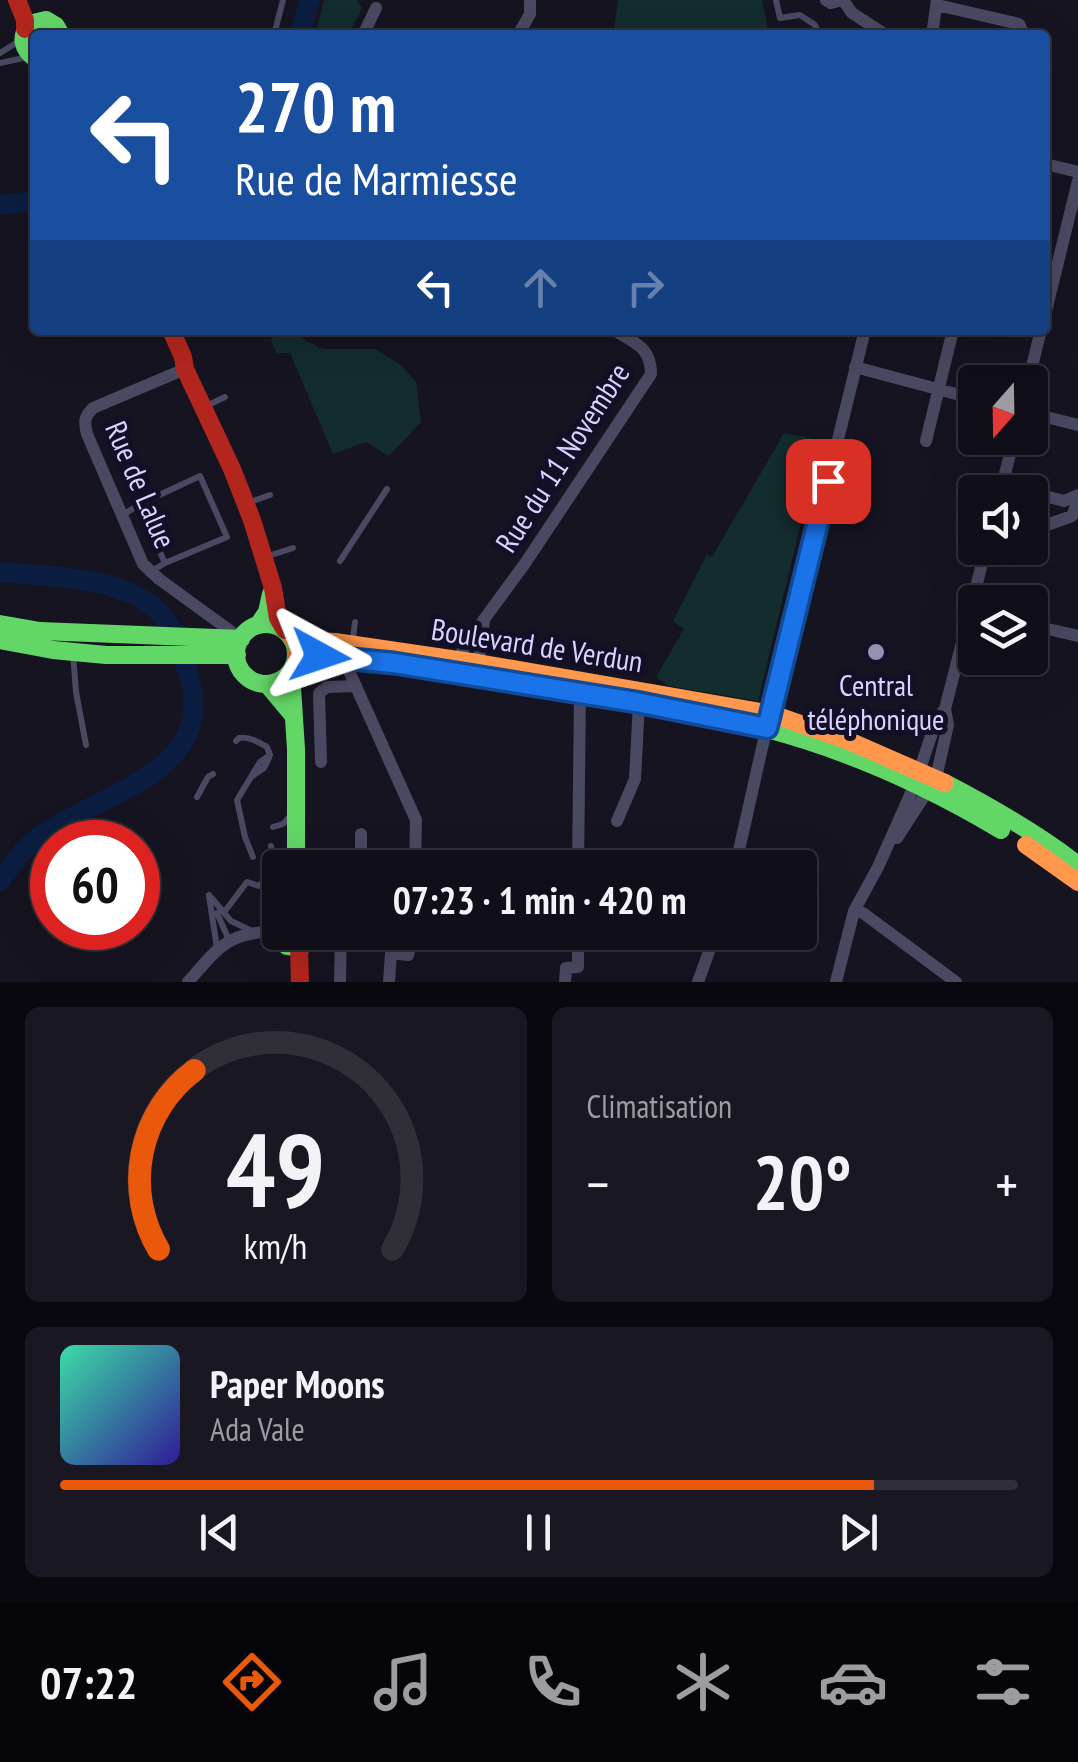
<!DOCTYPE html>
<html lang="fr">
<meta charset="utf-8">
<style>
:root{--surface:#100f19;--page:#191822;--text:#f1f3f6;--muted:#9c9ca2;--line:#302f38;--accent:#ea580c}
body{margin:0;font-family:"PT Sans Narrow",sans-serif;background:var(--page);color:var(--text);height:100vh;display:flex;flex-direction:column;font-size:38px;white-space:nowrap}
*{box-sizing:border-box;margin:0}
p{font-size:32px;color:var(--muted)}
.icon{flex:none;width:55px;height:55px;fill:none;stroke:currentColor;stroke-width:2;stroke-linecap:round;stroke-linejoin:round}
.map{position:relative;height:982px;overflow:hidden}
.details{display:flex;flex-direction:column;gap:25px;padding:25px;background:#09080e;flex:1}
.details>*{flex:none}
.hud{position:absolute;left:30px;top:30px;width:1020px;height:305px;border-radius:10px;box-shadow:0 10px 40px #0002,0 0 0 2px var(--line);background:#1a4fa0;color:#fff;overflow:hidden}
.needle{width:65px;rotate:200deg}
.controls{position:absolute;left:958px;top:365px;display:grid;gap:20px}
.controls a{display:grid;place-items:center;width:90px;height:90px;border-radius:10px;background:var(--surface);box-shadow:0 10px 40px #0002,0 0 0 2px var(--line);font-size:50px}
.speed{position:absolute;left:30px;top:820px;display:flex;gap:20px;font-size:50px;font-weight:700;text-align:center}
.speed>*{display:grid;place-content:center;width:130px;height:130px;border-radius:50%;background:var(--surface);box-shadow:0 10px 40px #0002,0 0 0 2px var(--line);line-height:1}
.speed .limit{border:15px solid #d22;background:#fff;color:#111}
.pin{position:absolute;display:grid;place-items:center;width:85px;height:85px;color:#fff;margin:-42px;border-radius:20px;box-shadow:0 5px 15px #0006}
.me{position:absolute;width:110px;margin:-55px;rotate:95deg;stroke-linejoin:round;filter:drop-shadow(0 0 8px #0008)}
.turn{display:flex;align-items:center;gap:35px;height:210px;padding:0 40px;font-size:45px}
.turn .icon{width:130px;height:130px;stroke-width:2.5}
.turn b{display:block;font-size:70px;line-height:85px}
.lanes{display:flex;align-items:center;height:95px;padding:0 40px;background:#0003;justify-content:center;gap:50px;direction:ltr}
.lanes .off{opacity:.35}
.big{font-size:75px;font-weight:700;line-height:1.1}
.details .widget{flex:1;display:flex;flex-direction:column;justify-content:center;gap:15px;min-width:0;padding:0 35px;border-radius:15px;background:var(--page)}
.details .dial{align-items:center;gap:0}
.dial svg{height:260px;overflow:visible;fill:none;stroke:var(--line);stroke-width:7;stroke-linecap:round;text-anchor:middle}
.dial text{fill:var(--text);stroke:none}
.song{display:flex;align-items:center;gap:30px}
.cover{width:120px;height:120px;border-radius:15px;background:linear-gradient(135deg,hsl(160 70% 55%),hsl(250 70% 35%))}
.played{height:10px;border-radius:5px;background:linear-gradient(90deg,var(--accent) 85%,var(--line) 85%)}
.keys{display:flex;justify-content:space-around;direction:ltr}
.heat{display:flex;justify-content:space-between;align-items:center;font-size:55px;direction:ltr}
.details .tiles{flex:1;display:grid;gap:25px;grid-template-columns:1fr 1fr}
.widget:last-child{grid-column:span 2}
.trip{position:absolute;left:262px;top:850px;width:555px;height:100px;border-radius:10px;background:var(--surface);box-shadow:0 10px 40px #0002,0 0 0 2px var(--line);font-weight:700;line-height:100px;text-align:center}
.menu{display:flex;height:160px;justify-content:space-around;align-items:center;background:#06060a;color:var(--muted)}
.menu .icon{width:70px;height:70px}
.menu .on{color:var(--accent)}
.menu b{font-size:45px;color:var(--text)}
.map>svg:first-child{display:block}
</style>
<div class="map">
<svg width="1078" height="982" viewBox="0 0 1078 982">
<rect width="100%" height="100%" fill="#161421"/>
<path fill="#132c2d" d="M324,0H357L362,8L348,35H315Z
M618,0H762L769,35H613Z
M272,330H298L302,339L323,349H375L401,365L416,382L421,422L389,456L366,442L333,454L290,353H276L271,340L274,335Z
M784,433L821,440L758,701L669,686L656,677L684,629L673,621L707,554L712,557Z"/>
<g fill="none" stroke-linecap="round" stroke-linejoin="round">
<path stroke="#0b1e41" stroke-width="20" d="M300,35L310,0
M0,205L35,201
M0,572C50,577 139,575 169,625C174,634 177,644 181,653C231,767 119,785 46,832C26,845 13,862 0,882"/>
<path stroke="#4a4962" stroke-width="6" d="M776,0L780,18L800,15L815,25L820,35
M274,35L283,0
M0,53L21,40
M0,63L28,57
M204,407L225,397
M247,503L270,495
M139,506L165,563
M123,515L140,504L200,476L227,537L165,563L152,571
M265,557L293,548
M340,561L387,489
M353,638L355,622
M73,654L76,692L86,745
M236,741L239,738C248,736 259,742 267,747L270,755
M251,777L264,768L269,758
M197,797L208,777L213,774
M273,827L283,824L292,814
M253,857L245,837L237,800L260,762L270,755
M209,895L231,921L252,931
M209,896L217,948
M225,911L247,882L259,886C276,867 276,871 271,846
M217,913L229,940"/>
<path stroke="#4a4962" stroke-width="12" d="M826,0L831,3L843,0
M843,0L852,13L886,35
M937,5L1019,24L1024,35
M363,35L376,8
M518,35L530,14V0
M932,35L937,0
M1045,164L1078,172
M1045,315L1078,181
M855,367L975,399
M185,369L93,408C84,417 84,422 87,434L143,564L159,579L240,638
M1028,382L1041,330
M1030,413L1078,425
M926,441L953,330
M1002,485L1064,501L1078,495
M1001,490L1014,438
M1030,531L1072,516L1078,501
M1030,625L1078,636
M349,658V671L416,820L415,868
M458,660L466,644L526,562L651,374C651,347 635,343 614,330
M478,663L484,621
M321,762L319,693L327,687L356,686
M617,821L635,779L639,703
M361,834V868
M897,838L936,778L948,725L945,709
M578,868L580,693
M735,868L762,748L865,330
M854,911L863,913L956,982
M188,982C219,947 226,933 276,931
M340,982L341,932
M389,982L391,953L408,955L414,932
M565,982L566,968L578,967V932
M698,982L716,932
M836,982L854,911L878,867L915,784L936,721L945,709L986,548"/>
<path stroke="#63d668" stroke-width="18" d="M35,58C22,49 20,37 29,24L46,20L56,26L61,35
M236 654a30 30 0 1 1 60 0a30 30 0 1 1-60 0Z
M0,624L40,631L241,639
M259,624L267,612L271,594
M0,640L53,650L106,655H237
M291,672L296,749V868
M267,684L292,714
M738,722C832,743 919,781 1001,830
M945,783C991,807 1037,833 1078,865
M280,913C276,927 276,936 287,946C302,949 309,943 317,932"/>
<path stroke="#ff974d" stroke-width="18" d="M293,640L335,642L478,663L772,714L849,741L945,783
M296,655L369,660
M1026,845L1078,882"/>
<path stroke="#b3261e" stroke-width="18" d="M17,0L25,20V29
M171,330L183,357L185,369L232,469L252,520L273,588L278,618L285,630
M299,948L300,982"/>
</g>
<g fill="none" stroke-linecap="round" stroke-linejoin="round">
<g stroke="#114b97" stroke-width="25">
<path id="route" d="M320,656L394,663L636,702L767,728L828,481"/>
</g>
<use href="#route" stroke="#1a73e8" stroke-width="18"/>
</g>
<circle fill="#9591b1" stroke="#130f26" stroke-width="4" cx="876" cy="652" r="10"/>
<g text-anchor="middle" stroke-width="10" stroke-linejoin="round" paint-order="stroke">
<g font-size="30" fill="#d9d4ff" stroke="#130f26">
<text transform="translate(563 458) rotate(-57)" y="10">Rue du 11 Novembre</text>
<text transform="translate(140 485) rotate(67)" y="10">Rue de Lalue</text>
<text transform="translate(537 646) rotate(9)" y="10">Boulevard de Verdun</text>
</g>
<g font-size="30" fill="#d9d4ff" stroke="#130f26">
<text x="876" y="696">Central<tspan x="876" dy="34">téléphonique</tspan></text>
</g>
</g>
</svg>
<div class="controls">
<a><svg class="needle" viewBox="-14 -14 28 28"><path d="M0-13l5 13h-10z" fill="#e53935"/><path d="M0 13l5-13h-10z" fill="#9c9ca2"/></svg></a>
<a><svg class="icon" aria-label="sound" viewBox="0 0 24 24"><path d="M4 9h4l5-4v14l-5-4H4zM17 9q2 3 0 6"/></svg></a>
<a><svg class="icon" aria-label="layers" viewBox="0 0 24 24"><path d="M12 4l9 5-9 5-9-5zM3 14l9 5 9-5"/></svg></a>
</div>
<div class="speed"><div class="limit">60</div></div>
<div class="pin" style="left:828px;top:481px;background:#d93025"><svg class="icon" aria-label="arrive" viewBox="0 0 24 24"><path d="M6 21V4h12l-3 4 3 4H6"/></svg></div>
<svg class="me" style="left:320px;top:656px" viewBox="-20 -20 40 40"><path d="M0-17L14 15 0 8-14 15z" fill="#1a73e8" stroke="#fff" stroke-width="4"/></svg>
<div class="trip">07:23 · 1 min · 420 m</div>
<div class="hud">
<div class="turn"><svg class="icon" aria-label="left" viewBox="0 0 24 24"><path d="M17 20v-9H6M10 6l-5 5 5 5"/></svg><div><b>270 m</b>Rue de Marmiesse</div></div>
<div class="lanes"><svg class="icon" aria-label="left" viewBox="0 0 24 24"><path d="M17 20v-9H6M10 6l-5 5 5 5"/></svg><svg class="icon off" aria-label="ahead" viewBox="0 0 24 24"><path d="M12 20V5M6 11l6-6 6 6"/></svg><svg class="icon off" aria-label="right" viewBox="0 0 24 24"><path d="M7 20v-9h11M14 6l5 5-5 5"/></svg></div>
</div>
</div>
<section class="details">
<div class="tiles">
<div class="widget dial"><svg viewBox="0 0 100 80">
<path d="M14 69A42 42 0 1 1 86 69"/>
<path d="M14 69A42 42 0 0 1 25 14" stroke="#ea580c"/>
<text x="50" y="56" font-size="32" font-weight="700">49</text>
<text x="50" y="72" font-size="11">km/h</text>
</svg></div>
<div class="widget"><p>Climatisation</p>
<div class="heat"><a>−</a><b class="big">20°</b><a>+</a></div>
</div>
<div class="widget">
<div class="song"><i class="cover"></i><div><b>Paper Moons</b><p>Ada Vale</p></div></div>
<div class="played"></div>
<div class="keys"><svg class="icon" aria-label="previous" viewBox="0 0 24 24"><path d="M18 5L8 12l10 7zM5 5v14"/></svg><svg class="icon" aria-label="pause" viewBox="0 0 24 24"><path d="M8 5v14M16 5v14"/></svg><svg class="icon" aria-label="next" viewBox="0 0 24 24"><path d="M6 5l10 7-10 7zM19 5v14"/></svg></div>
</div>
</div>
</section>
<nav class="menu">
<b>07:22</b>
<svg class="icon on" aria-label="directions" viewBox="0 0 24 24"><path d="M12 3l9 9-9 9-9-9zM9 14v-3h6M13 9l2 2-2 2"/></svg>
<svg class="icon" aria-label="music" viewBox="0 0 24 24"><path d="M9 18V5l10-2v13"/><circle cx="6" cy="18" r="3"/><circle cx="16" cy="16" r="3"/></svg>
<svg class="icon" aria-label="phone" viewBox="0 0 24 24"><path d="M5 4h4l2 5-3 2q2 4 5 5l2-3 5 2v4C11 20 4 13 5 4z"/></svg>
<svg class="icon" aria-label="climate" viewBox="0 0 24 24"><path d="M12 3v18M4 7l16 10M4 17L20 7"/></svg>
<svg class="icon" aria-label="car" viewBox="0 0 24 24"><path d="M5 17H2v-5l4-1 3-4h7l3 4 3 1v5h-3M9 17h6M6 11h13"/><circle cx="7" cy="17" r="2"/><circle cx="17" cy="17" r="2"/></svg>
<svg class="icon" aria-label="filters" viewBox="0 0 24 24"><path d="M4 7h16M4 17h16"/><circle cx="9" cy="7" r="2"/><circle cx="15" cy="17" r="2"/></svg>
</nav>
